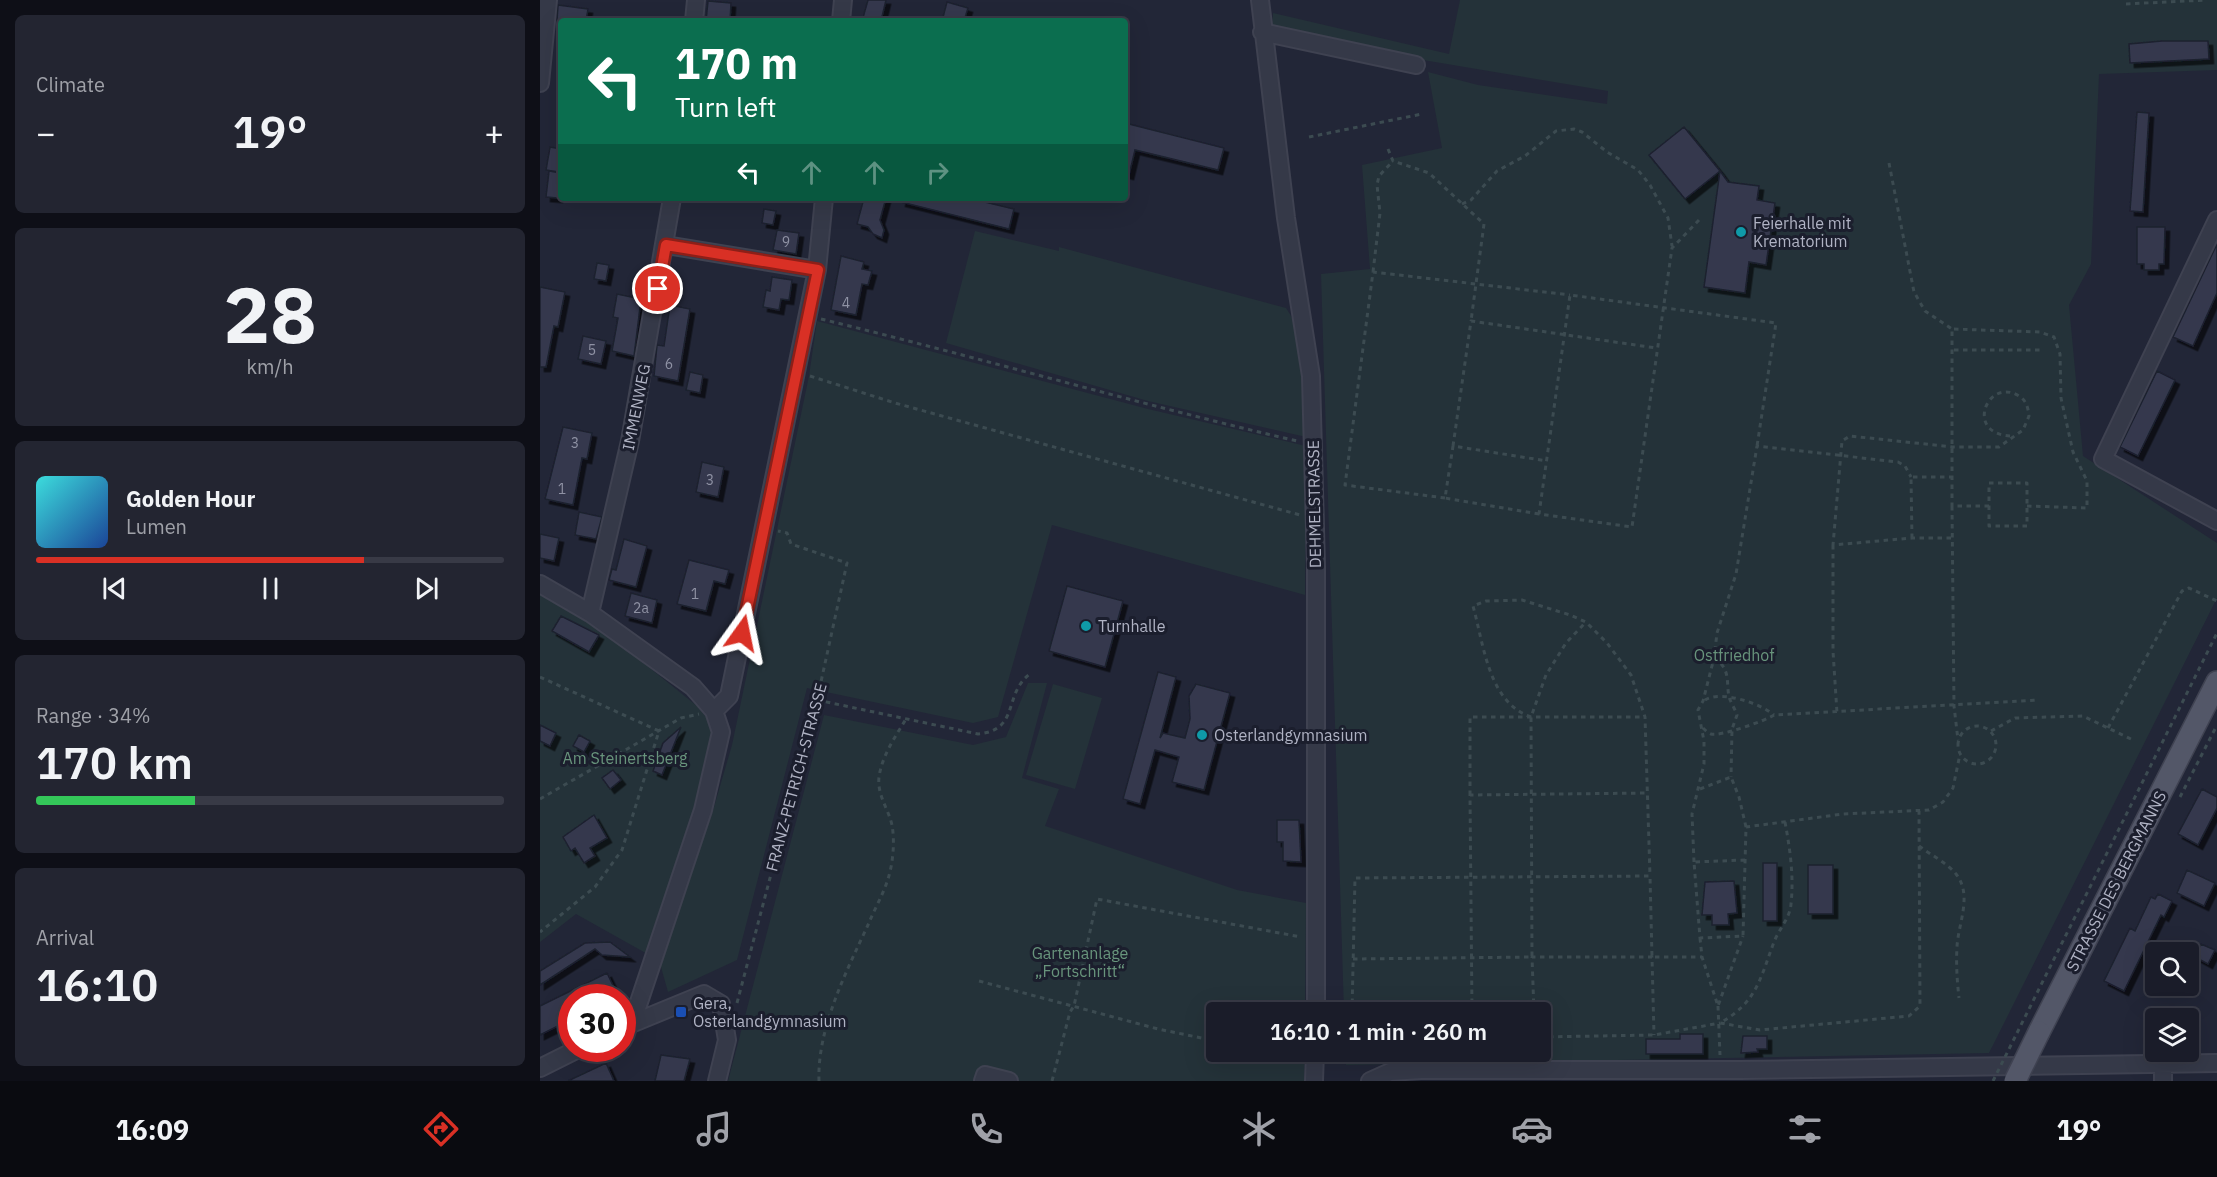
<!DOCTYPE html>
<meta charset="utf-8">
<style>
:root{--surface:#1a1c29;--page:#232531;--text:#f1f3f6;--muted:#9fa1a8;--line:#383a46;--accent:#d93025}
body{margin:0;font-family:"IBM Plex Sans",sans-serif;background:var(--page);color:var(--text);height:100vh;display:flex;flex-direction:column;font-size:22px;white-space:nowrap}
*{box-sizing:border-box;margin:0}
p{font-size:20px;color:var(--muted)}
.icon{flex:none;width:33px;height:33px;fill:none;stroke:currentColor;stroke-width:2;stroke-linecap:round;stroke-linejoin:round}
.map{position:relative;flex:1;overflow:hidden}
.side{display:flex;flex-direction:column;gap:15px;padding:15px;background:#0e0f17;width:540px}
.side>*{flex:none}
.banner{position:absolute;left:18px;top:18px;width:570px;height:183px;border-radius:6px;box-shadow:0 6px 24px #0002,0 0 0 2px var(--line);background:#0b6e4f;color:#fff;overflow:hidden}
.controls{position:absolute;left:1605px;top:942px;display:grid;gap:12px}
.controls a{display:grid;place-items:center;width:54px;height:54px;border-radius:6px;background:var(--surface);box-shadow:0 6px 24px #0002,0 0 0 2px var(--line);font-size:30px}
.speed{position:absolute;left:18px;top:984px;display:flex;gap:12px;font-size:30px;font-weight:700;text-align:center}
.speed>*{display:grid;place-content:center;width:78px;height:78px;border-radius:50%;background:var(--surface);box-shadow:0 6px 24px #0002,0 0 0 2px var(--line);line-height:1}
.speed .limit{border:9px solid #d22;background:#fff;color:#111}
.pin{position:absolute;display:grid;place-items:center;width:51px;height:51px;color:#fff;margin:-26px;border:3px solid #fff;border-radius:50%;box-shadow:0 2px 6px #0007}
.me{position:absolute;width:66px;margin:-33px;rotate:12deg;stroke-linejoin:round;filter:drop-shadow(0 0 4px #0008)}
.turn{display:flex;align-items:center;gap:21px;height:126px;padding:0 18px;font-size:27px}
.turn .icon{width:78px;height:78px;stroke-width:2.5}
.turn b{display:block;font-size:42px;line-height:51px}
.lanes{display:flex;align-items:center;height:57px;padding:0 18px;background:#0003;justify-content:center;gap:30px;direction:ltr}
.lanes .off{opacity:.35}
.big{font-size:45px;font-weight:600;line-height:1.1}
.side .tile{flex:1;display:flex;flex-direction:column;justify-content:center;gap:9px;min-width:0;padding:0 21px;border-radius:9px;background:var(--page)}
.side .dial{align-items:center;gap:0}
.dial b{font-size:78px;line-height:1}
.song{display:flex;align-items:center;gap:18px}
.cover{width:72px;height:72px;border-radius:9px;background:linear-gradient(135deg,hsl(180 70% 55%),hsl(220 70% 35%))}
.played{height:6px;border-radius:3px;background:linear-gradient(90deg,var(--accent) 70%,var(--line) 70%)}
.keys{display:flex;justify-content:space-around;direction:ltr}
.heat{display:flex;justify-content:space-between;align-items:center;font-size:33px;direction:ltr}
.charge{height:9px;border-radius:4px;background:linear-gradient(90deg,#34c759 34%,var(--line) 0)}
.trip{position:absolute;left:666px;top:1002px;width:345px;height:60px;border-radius:6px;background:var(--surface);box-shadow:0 6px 24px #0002,0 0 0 2px var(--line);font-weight:600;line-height:60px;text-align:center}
.dock{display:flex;height:96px;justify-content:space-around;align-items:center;background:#0a0b10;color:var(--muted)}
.dock .icon{width:42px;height:42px}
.dock .current{color:var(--accent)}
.dock b{font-size:27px;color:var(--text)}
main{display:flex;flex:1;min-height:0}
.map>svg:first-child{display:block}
</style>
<main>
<section class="side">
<div class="tile"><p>Climate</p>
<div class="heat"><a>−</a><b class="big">19°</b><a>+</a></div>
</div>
<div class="tile dial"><b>28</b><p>km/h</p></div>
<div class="tile">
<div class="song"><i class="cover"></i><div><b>Golden Hour</b><p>Lumen</p></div></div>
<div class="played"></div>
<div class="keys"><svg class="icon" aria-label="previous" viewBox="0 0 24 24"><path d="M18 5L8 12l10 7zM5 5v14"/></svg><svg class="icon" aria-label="pause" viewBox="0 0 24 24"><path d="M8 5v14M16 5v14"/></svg><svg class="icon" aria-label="next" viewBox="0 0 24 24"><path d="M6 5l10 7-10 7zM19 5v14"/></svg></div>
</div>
<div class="tile"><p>Range · 34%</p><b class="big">170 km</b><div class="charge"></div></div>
<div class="tile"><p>Arrival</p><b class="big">16:10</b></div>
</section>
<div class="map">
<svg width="1677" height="1081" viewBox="0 0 1677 1081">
<defs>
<filter id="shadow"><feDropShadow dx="4.5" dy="4.5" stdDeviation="0" flood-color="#0009"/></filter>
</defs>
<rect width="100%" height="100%" fill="#222637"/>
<path fill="#243239" d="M920,0H1677V70L1559,74L1551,264L1529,305L1543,456L1677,543V598L1449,1053L806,1065L805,1052H1000V1012H804L781,274L830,269L822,165L902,148L888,72L938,85L1067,104L1068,91L883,60L732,26L733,13L909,54Z
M435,231L519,251V247L746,308C769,339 765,399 766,437L608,401L406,343Z
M277,321L608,409L766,446L765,595L512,525L458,717L433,723L267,688L197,960L128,992L119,960L172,814L192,745L269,376Z
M0,588L12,600L75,640L157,706L172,724L178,741L111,956L36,914L0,942Z
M488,683H507L482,778L519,789L505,826L697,890L766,903L765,1012H676V1052H765L764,1081H188L284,715L433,745L466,737Z
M513,684L562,698L535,789L486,775Z"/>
<path fill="#34394e" stroke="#1d202f" stroke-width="1.5" filter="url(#shadow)" d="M328,0H346L341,21H322Z
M168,1L191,3L190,21H166Z
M407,2L428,8L424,21H402Z
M18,5L48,9L46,21H17Z
M1622,41H1668L1669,59L1590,63L1589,44Z
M1597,112L1609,113L1603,212L1590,211Z
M585,123L684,148L678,170L595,150L589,175L585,174Z
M1144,127L1180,171L1145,199L1109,155Z
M10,147L21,149L19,172L6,170Z
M9,171L21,173L18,198L6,197Z
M1180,171L1188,182L1219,186L1217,200L1235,203L1226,265L1209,262L1205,293L1164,287Z
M324,198H346L340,220L344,230L342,238L333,234L328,227L317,224Z
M362,198H428L474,209L469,229L361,202Z
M224,209L236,211L233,225L222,223Z
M1597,227H1625L1624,264H1619V270H1604V264H1597Z
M237,230L259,233L256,254L233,250Z
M1677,244V293L1653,346L1633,337Z
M301,256L324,262L322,269L332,271L328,285L322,284L316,315L291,310Z
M57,263L69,265L66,281L54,279Z
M232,277L252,280L249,300L241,299L239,310L223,307L226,290L230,291Z
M0,287L25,292L18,327L14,326L6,367H0Z
M77,294L101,299L94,356L72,351L78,318L73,317Z
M130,305L150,309L138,381L114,376L117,345L124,346Z
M43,336L66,341L61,364L38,359Z
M1617,371L1635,380L1598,456L1580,447Z
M150,372L163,375L160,393L146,390Z
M23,427L52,433L47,459L42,458L33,505L5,499Z
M162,462L184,467L178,497L156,492Z
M39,512L62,517L56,539L35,535Z
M0,534L19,538L14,561L0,558Z
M84,539L107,546L96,587L69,580L72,569L76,570Z
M149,560L189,570L185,584L174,581L166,611L137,604Z
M527,586L583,601L565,667L509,651Z
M91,593L117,600L112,623L85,616Z
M21,616L59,635L49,652L12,631Z
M618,672L636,677L620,738L623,733L645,738L650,719L649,696L656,684L690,693L664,790L632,782L639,757L615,750L600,804L583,799Z
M0,725L16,733L10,746L0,741Z
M141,727L122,775L113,771L123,743Z
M39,735L50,741L44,752L33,746Z
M73,770L81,780L70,789L62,778Z
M1662,789L1677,797V808L1658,845L1638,834Z
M54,815L67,838L50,848L55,856L44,863L35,848L31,851L23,837Z
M737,820H759L761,862L743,861V842H737Z
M1223,863H1237V921H1223Z
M1268,865H1293V914H1268Z
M1647,870L1675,883L1664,906L1637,893Z
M1194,881L1197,913L1188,914L1189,925H1172V915H1162L1165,882Z
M1618,894L1632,901L1624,917L1621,915L1584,991L1564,981L1590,928L1595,931L1611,897L1615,899Z
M70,942L90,957L62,955L55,949L0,985V971L45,943Z
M1661,944L1675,950L1668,964L1655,957Z
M67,973L79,998H32V1019L0,1035V1006Z
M1140,1034H1163V1054H1106V1039H1140Z
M1203,1036H1227V1049H1217L1218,1052L1201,1053Z
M121,1055L150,1059L144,1081H115Z
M66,1063L74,1081H28Z"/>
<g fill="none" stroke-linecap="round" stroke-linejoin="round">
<g stroke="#3f4251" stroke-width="20">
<path id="minor" d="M720,0L746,218L771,376L776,567V1012
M154,21L156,0
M301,21L303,0
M722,32L876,65
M0,83L8,0
M1677,220L1563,459L1677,521
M126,245L277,270
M0,584L50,613L153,687L174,711L181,732L163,810L92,1023
M50,613L90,441L132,198
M174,711L189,696L277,270L284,198
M86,1026L164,994L181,1004L187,1040L177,1081
M1623,1063V1081
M0,1068L40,1048
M443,1081L445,1075L469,1081
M774,1081L775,1052
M830,1081L850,1072L881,1070H1200L1677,1063"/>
</g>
<g stroke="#3f4251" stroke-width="24">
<path id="major" d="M1499,1032L1677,682"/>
</g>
<path stroke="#3c4b51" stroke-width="3" stroke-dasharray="4.5 4.5" stroke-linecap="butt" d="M1586,4L1666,0
M769,137L882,114
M848,149L853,161L889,173L944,224L931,321
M1349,163L1374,292L1385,311L1412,329
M922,204L931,200L957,171L985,156L1016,131L1034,129L1042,132L1067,152L1098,170L1110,185L1128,218L1132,246
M1159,220L1132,248L1092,527L999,514L1030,295L1236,323L1217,446
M833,272L840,213L837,185L839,176L853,161
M281,319C441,358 598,404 757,441
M1414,350H1500
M270,376L355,403L760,515
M913,446L931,321L1116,348
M1449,483H1487V526H1449Z
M905,498L805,485L833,272L1030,295
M1412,506L1414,706L1418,740
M1449,506H1412V329L1500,332L1514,337L1520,354L1521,398L1533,452L1547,481V508L1487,506
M999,514L905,498L913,446L1007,461
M1372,538L1371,477H1412
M1411,538H1372L1293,545L1302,441L1310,436L1413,447H1459L1483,430L1489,416C1488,407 1486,400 1479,396C1447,376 1423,436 1473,436
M1293,545V651L1297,713
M1174,658C1191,669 1186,681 1189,697C1191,703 1195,709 1197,715L1192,729L1191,777
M0,677L119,731L82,850L55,887L0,932
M277,700L438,734C481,730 462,694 491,673
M1165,700C1180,690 1220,703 1234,715
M991,717C948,702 944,645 933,606L946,601L982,600L1030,615L1046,622L1067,643L1091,675L1105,717L1110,876
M1418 745a19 19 0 1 1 38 0a19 19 0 1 1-38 0Z
M1163,728C1165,730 1168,733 1171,734C1179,737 1225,721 1234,715L1498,700
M1568,728L1642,591L1649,588L1677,601
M1451,731L1475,718L1543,716L1593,740
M1160,789L1191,777L1199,797L1206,827
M930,795V717H1105
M1640,797L1677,725
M0,799L141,718L159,714
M1245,822C1250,849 1254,876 1251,904C1250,918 1239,929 1234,942C1220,979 1217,1002 1180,1023L1220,1030L1369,1016L1380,1006L1379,811
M1379,846C1391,855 1407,863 1416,874C1433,895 1418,924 1417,947C1416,964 1417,980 1419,998
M1205,860L1154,862L1160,938L1203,936L1206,827L1303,814L1389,810L1403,802L1413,788L1420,754
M1154,862L1152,814L1164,764V741L1158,710L1163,701L1174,658L1177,633L1196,574L1217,446L1358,462L1365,466L1371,477
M1160,938L1162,957L1178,1006L1203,936
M813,959L992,957L991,717L1006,675L1026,643L1046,622
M439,981L618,1029L676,1041
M197,1003L277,700L307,563L251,544L247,533L238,531
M1178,1006L1180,1055
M812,1012L815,878L1110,876L1112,957H1162
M932,1012L930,795L1108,793
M994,1012L992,957H1112L1114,1035
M1477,1033L1677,633
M1000,1037L1114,1035L1180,1023
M279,1081C277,1029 306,972 328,925C334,910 343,895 348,879C353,863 355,842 352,825C348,808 337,795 339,777C342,756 355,737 366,719
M512,1081L530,1012L534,1006L557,899L761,937"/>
<use href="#minor" stroke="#353948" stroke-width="16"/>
<use href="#major" stroke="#535768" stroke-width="21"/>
<g stroke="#3f4251" stroke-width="24" stroke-linecap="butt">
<path id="major-bridge" d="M1475,1081L1499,1032"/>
</g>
<path stroke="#3c4b51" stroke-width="3" stroke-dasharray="4.5 4.5" stroke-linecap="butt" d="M1453,1081L1477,1033"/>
<use href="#major-bridge" stroke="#535768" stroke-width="21"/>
</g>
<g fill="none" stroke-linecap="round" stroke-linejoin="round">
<g stroke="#8d1f18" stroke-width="15">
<path id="route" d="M118,289L126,245L278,270L202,633"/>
</g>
<use href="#route" stroke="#d93025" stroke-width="10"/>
</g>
<g fill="#0f9aa8" stroke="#1b1e2d" stroke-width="2">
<circle cx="1201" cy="232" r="6"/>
<circle cx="546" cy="626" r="6"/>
<circle cx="662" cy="735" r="6"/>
</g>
<rect fill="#1a4fb4" stroke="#1b1e2d" stroke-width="2" x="135" y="1006" width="12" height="12" rx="3"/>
<g text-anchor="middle" stroke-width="6" stroke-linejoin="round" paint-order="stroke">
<g font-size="14" fill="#8f92a4">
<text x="246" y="247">9</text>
<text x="306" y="308">4</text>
<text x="52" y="355">5</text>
<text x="129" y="369">6</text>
<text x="35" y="448">3</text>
<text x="170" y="485">3</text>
<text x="22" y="494">1</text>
<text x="155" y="599">1</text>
<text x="101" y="613">2a</text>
</g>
<g font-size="16" fill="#b0b3c4" stroke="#1b1e2d" text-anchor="start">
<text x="1213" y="229">Feierhalle mit<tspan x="1213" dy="18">Krematorium</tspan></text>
<text x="558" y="632">Turnhalle</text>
<text x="674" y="741">Osterlandgymnasium</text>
<text x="153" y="1009">Gera,<tspan x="153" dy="18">Osterlandgymnasium</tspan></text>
</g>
<g font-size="16" fill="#b0b3c4" stroke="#1b1e2d">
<text transform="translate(96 407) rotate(-79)" y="6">IMMENWEG</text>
<text transform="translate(774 504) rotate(-91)" y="6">DEHMELSTRASSE</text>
<text transform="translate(256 777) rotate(-75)" y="6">FRANZ-PETRICH-STRASSE</text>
<text transform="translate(1576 881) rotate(-63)" y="6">STRASSE DES BERGMANNS</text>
</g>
<g font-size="16" fill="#68947c" stroke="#1b1e2d">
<text x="1194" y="661">Ostfriedhof</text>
<text x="85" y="764">Am Steinertsberg</text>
<text x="540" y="959">Gartenanlage<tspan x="540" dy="18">„Fortschritt“</tspan></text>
</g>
</g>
</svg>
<div class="controls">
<a><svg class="icon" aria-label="search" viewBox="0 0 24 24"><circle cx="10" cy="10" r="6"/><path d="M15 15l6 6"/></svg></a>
<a><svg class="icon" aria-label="layers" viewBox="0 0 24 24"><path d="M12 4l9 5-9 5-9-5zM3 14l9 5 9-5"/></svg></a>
</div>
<div class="speed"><div class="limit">30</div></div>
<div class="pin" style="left:118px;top:289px;background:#d93025"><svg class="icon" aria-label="arrive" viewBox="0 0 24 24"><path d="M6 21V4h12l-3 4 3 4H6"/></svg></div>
<svg class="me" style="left:202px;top:633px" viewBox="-20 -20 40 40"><path d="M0-17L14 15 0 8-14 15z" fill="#d93025" stroke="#fff" stroke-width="4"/></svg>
<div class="trip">16:10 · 1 min · 260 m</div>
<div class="banner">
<div class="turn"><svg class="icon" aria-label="left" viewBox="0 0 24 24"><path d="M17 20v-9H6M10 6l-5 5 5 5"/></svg><div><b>170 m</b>Turn left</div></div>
<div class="lanes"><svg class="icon" aria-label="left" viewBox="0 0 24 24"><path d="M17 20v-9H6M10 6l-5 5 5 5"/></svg><svg class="icon off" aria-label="ahead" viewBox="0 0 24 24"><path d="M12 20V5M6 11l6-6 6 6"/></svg><svg class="icon off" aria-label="ahead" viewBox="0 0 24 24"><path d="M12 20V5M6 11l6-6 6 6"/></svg><svg class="icon off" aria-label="right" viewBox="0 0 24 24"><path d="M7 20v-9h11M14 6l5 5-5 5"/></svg></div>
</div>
</div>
</main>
<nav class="dock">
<b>16:09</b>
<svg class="icon current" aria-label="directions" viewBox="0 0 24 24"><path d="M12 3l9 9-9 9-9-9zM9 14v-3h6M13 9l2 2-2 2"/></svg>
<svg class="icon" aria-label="music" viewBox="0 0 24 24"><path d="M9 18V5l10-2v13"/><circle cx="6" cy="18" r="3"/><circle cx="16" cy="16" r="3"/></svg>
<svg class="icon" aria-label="phone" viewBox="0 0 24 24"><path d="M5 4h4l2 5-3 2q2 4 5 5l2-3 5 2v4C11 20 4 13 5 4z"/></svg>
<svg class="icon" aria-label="climate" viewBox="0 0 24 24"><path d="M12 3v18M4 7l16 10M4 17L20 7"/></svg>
<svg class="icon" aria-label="car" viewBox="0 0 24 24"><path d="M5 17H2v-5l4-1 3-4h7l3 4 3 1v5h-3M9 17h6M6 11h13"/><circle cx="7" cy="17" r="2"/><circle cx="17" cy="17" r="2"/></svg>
<svg class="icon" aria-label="filters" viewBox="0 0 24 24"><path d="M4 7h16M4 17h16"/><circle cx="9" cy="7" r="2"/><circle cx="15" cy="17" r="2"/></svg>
<b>19°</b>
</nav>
